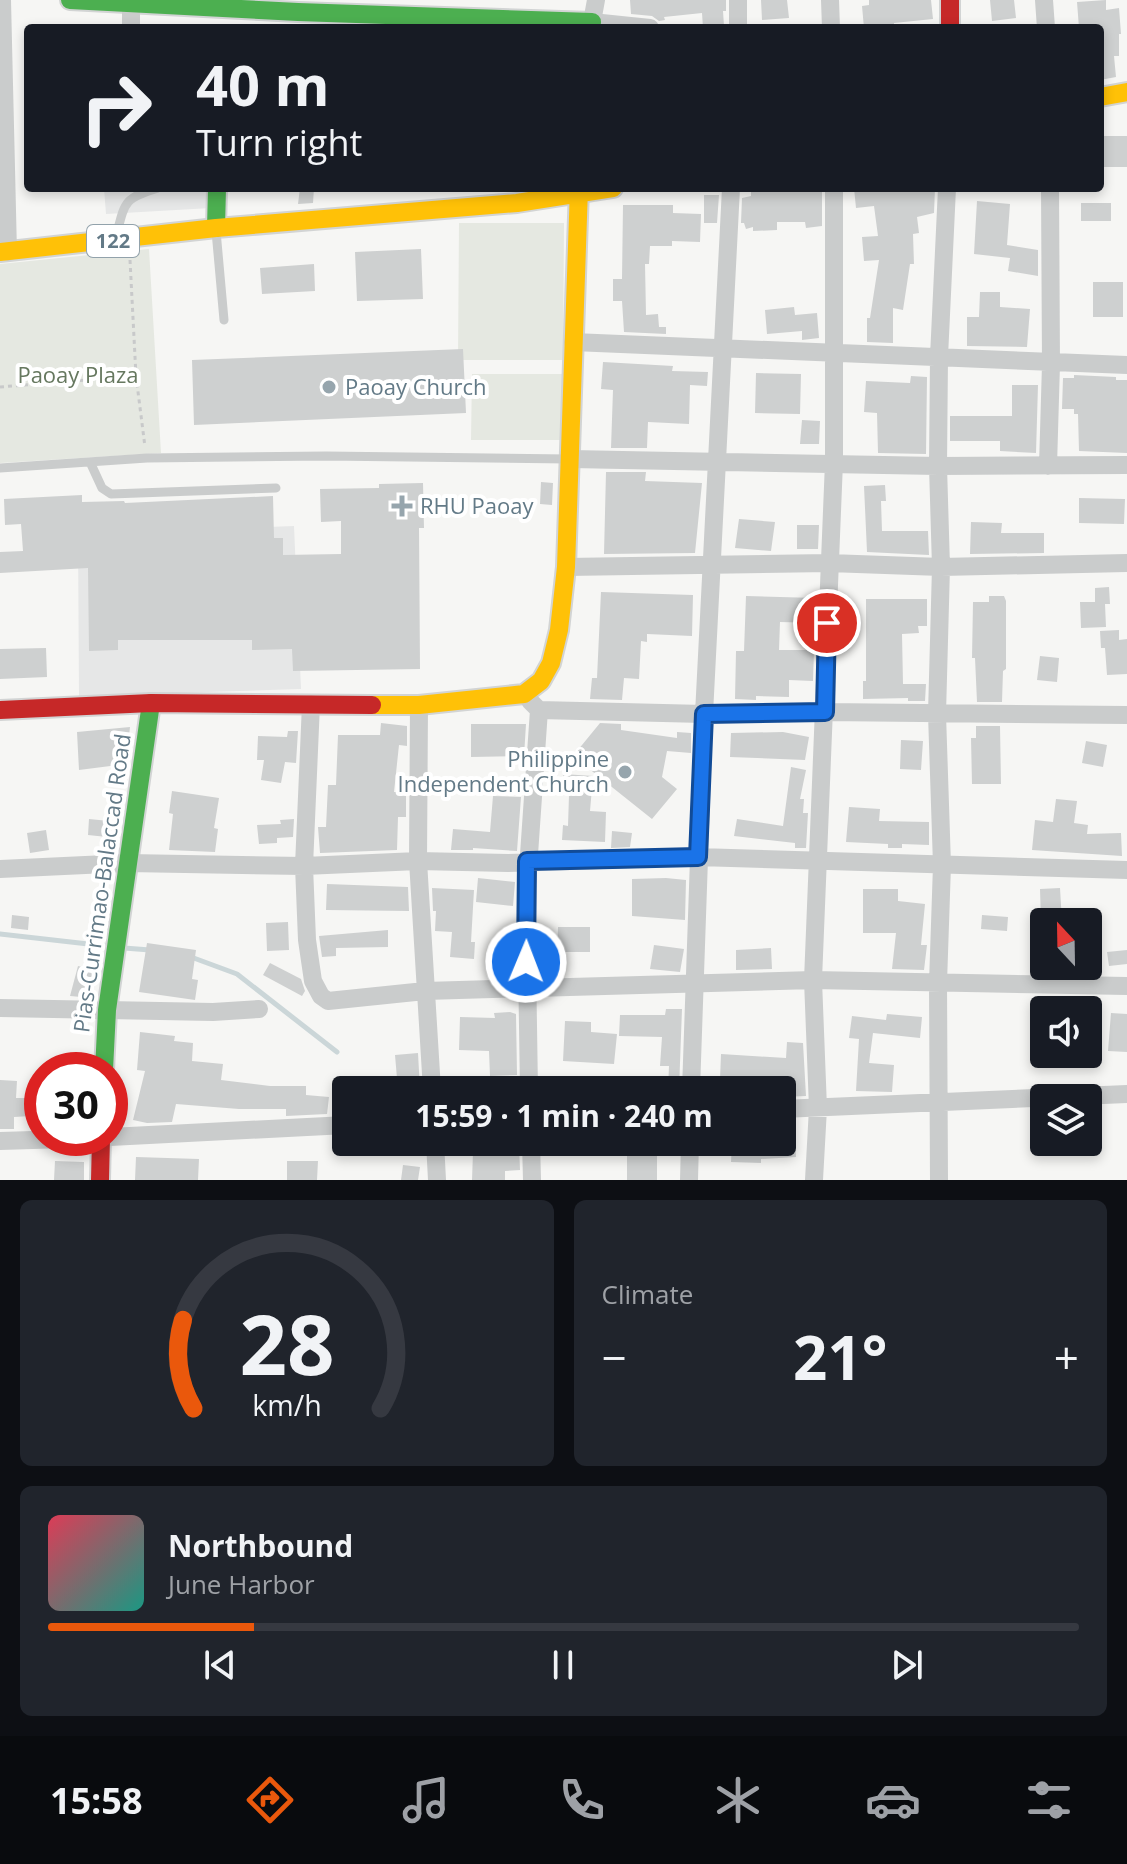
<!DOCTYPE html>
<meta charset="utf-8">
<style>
:root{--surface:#171b24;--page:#20242c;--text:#f1f3f6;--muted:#9ea1a6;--line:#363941;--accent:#ea580c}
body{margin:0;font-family:"Open Sans",sans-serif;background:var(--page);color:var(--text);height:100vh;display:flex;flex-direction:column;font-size:30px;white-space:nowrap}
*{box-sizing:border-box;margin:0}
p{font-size:26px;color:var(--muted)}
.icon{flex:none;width:44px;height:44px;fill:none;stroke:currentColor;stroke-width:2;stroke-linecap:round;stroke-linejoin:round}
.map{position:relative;height:1180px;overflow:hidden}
.drawer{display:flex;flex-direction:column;gap:20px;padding:20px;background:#0d0f14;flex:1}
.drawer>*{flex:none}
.banner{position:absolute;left:24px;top:24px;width:1080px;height:168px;border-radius:8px;box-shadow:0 4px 12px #0003;background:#171b24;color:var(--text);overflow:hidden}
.needle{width:52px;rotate:338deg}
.buttons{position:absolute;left:1030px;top:908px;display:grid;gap:16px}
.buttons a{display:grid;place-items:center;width:72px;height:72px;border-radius:8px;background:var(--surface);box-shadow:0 4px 12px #0003;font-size:40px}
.speed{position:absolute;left:24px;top:1052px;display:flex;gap:16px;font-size:40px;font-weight:700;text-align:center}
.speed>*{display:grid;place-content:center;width:104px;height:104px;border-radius:50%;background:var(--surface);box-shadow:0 4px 12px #0003;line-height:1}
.speed .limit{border:12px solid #d22;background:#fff;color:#111}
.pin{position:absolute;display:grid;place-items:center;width:68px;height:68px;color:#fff;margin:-34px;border:4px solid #fff;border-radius:50%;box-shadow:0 2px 8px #0007}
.me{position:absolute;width:88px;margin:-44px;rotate:1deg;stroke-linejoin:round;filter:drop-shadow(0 0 6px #0008)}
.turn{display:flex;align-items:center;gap:28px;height:168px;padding:0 40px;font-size:36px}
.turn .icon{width:104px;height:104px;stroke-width:2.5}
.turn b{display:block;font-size:56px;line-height:68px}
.big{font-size:60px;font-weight:700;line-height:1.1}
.drawer .widget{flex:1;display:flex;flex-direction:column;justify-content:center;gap:12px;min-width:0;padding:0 28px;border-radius:12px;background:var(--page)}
.drawer .dial{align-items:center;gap:0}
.dial svg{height:208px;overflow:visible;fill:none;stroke:var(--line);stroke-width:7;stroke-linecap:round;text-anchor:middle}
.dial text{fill:var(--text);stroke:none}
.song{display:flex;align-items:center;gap:24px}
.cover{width:96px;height:96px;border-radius:12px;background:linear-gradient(135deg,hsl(350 70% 55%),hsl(170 70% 35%))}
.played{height:8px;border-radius:4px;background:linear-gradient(90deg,var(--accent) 20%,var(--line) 20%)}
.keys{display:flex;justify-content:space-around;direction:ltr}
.heat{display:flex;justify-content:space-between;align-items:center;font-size:44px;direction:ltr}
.drawer .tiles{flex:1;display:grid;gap:20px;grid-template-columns:1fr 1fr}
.widget:last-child{grid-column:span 2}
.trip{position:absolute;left:332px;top:1076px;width:464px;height:80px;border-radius:8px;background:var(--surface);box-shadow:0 4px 12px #0003;font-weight:700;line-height:80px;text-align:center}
.dock{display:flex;height:128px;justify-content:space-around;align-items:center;background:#090b0e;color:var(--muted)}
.dock .icon{width:56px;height:56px}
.dock .on{color:var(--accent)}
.dock b{font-size:36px;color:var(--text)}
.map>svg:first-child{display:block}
</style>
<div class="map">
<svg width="1127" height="1180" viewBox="0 0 1127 1180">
<rect width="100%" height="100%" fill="#f6f6f4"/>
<path fill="#e6e7e7" d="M104,188H211V208L106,214Z
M294,526L301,689L79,696L78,534Z"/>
<path fill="#e5e8e1" d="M459,223H564L563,360H458Z
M149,249L161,453L0,463V264Z
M472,374H569L568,440H471Z"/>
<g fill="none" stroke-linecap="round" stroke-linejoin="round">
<path stroke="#cbd6d8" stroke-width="5" d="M0,934L106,946
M124,948L150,950
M191,957L237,974L337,1052"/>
</g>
<path fill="#ced0d0" d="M630,0H726V11H723L724,26L703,28L702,13L664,17L665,20L659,21L652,16L631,14Z
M761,0H787L789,18L762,20Z
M869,0H931L933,19L894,23V28H864L862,6L869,5Z
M990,0H1014L1016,18L992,21Z
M1106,0V10L1119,8L1121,34H1119V56H1114L1116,77L1100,80V28H1079L1077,2Z
M1100,136H1127V167H1100Z
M300,188H314L313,203L298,204Z
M772,188H822V226L806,228L805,222H777V230L753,231V227L746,229L744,223H741L742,198L751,196V192L771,191Z
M854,188H935L934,213L917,217L919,233L913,234L914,264H910L903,310L893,308V343L867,342V318H870L879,260L864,261L862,237L878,236L874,206L856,208Z
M704,195H719L717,223H704Z
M977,201L1010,204L1007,245L1038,250V276L1008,271L1010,258L974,254Z
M1081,203H1111V221H1081Z
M623,205H673V213L701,214L700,242L672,241V246H650L649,264H645L646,315L658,314L659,327H666V334L624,332L622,301H613V279H622Z
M421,249L423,299L357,301L355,252Z
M314,264L315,291L262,294L260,268Z
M1093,282H1123V317H1093Z
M980,292H1000V307L1030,309L1027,347L967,346V317H979Z
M794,307L795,315L817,313L819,338L802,340V331L767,334L765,310Z
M463,349L466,413L194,425L192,360Z
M603,362L673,366L672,371L708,372L707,386L690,385L689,424L648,422L647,448H611L613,390L601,389Z
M756,373L801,374L800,414L755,413Z
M1074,375L1116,377V380H1127V453L1079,451L1078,414H1074V409H1062L1063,378H1074Z
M911,376L927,377L926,454L878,453L877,413L864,412L866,381L910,383Z
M1012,385H1038L1036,453L1000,451V441H950V416H1012Z
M802,420L820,421L819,444H800Z
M606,472H646L645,481L702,483L695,553L604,554Z
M541,482L553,483L552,505L540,504Z
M423,483L424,528H419L420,669L293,671L292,649L252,650V640H118V650L89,651L88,568L0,573V552L23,551L21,524L5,525L4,499L82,495V502L124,501L125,503L273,496L274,538H283V555L341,554V521L321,522L320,489L379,488V484Z
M885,485L886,501H881L882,531H928L929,555L867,552L864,486Z
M1079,498L1125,499L1124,524L1079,523Z
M739,519L775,522L771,551L735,548Z
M971,522L1002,523L1001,533H1044V553L970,554Z
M797,525H819L818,549H797Z
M1109,587L1110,604H1105L1106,627L1081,628L1080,602H1095V588Z
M601,592L693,595L692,636L647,634V642L641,641L639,679L624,678L622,700L590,699L592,678H597Z
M746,596L816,598L815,623L780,622L779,650H814L813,681L789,680V697L756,696V700L735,699L736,651H744Z
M989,596H1004L1006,601V669L1003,671L1002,702H977L975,658H972L973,602H989Z
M866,599H927V626H918L919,633L902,634L903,684H926L925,701H908V698L863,699V681H866Z
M1119,630V640L1127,639V674L1107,675L1105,648H1101L1100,631Z
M46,648L47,677L0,679V649Z
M1040,656L1059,658L1057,682L1037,680Z
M381,723L407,726V746L399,745L394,792H406V817H398L397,850L320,853L318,827H326L328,785H336L338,735H380Z
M600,723L621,724V730L677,738V732L691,733V753L667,751L662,777L677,789L652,819L573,756Z
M471,724H526L524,756L471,757Z
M976,726H1000L1001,784H972L971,738H976Z
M130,727L126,764L79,770L77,732Z
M288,731H298L296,763L285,762L281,783L261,780L264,760H257L258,736L287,737Z
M783,732L809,737L805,760L730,757L731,733Z
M901,740L923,741L921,770L900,769Z
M1086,741L1107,745L1103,767L1082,763Z
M791,767L806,770L800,799H804L803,813H808L806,848H795V843L734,836L737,819L783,826Z
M563,774L593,776L590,811L606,812L605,842L562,840L563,825L568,826L569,795L562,794Z
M172,791L219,798L214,828L218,829L215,852L169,850L173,814L169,813Z
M493,796L521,797L517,851L473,848V850H451L453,829L490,832Z
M1056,799L1077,801L1074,823L1088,825L1087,834L1121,833L1122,856L1032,850L1035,820L1053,822Z
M849,807L880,809L879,821L929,822V845L902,844V848H888V844L846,842Z
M89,819L109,821L107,837L88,835Z
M294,819L293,837L277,838V843L259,844L257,825L281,824L280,820Z
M46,830L49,850L30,853L27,833Z
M612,831L632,833L630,847L611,848Z
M478,878L515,882L513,906L476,902Z
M666,878L686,880L685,920L632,916V879Z
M327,884L408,887L409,911L326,910Z
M432,888L474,890L471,942H475L474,959L450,957L452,932L435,931L436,911H433Z
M1060,888L1062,922H1041L1040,889Z
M863,889H898V901L925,904L921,945H927L924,970L892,969L896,933H863Z
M12,915L29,917L28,930L11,928Z
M982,915L1008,917L1007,931L981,929Z
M288,922L289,950L267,951L266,923Z
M558,927H590V952H557Z
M388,930V947L336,948V956L322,957L319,936Z
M147,943L196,950L192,979L198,980L195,1000L139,992Z
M654,945L684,949L680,972L650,969Z
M771,948L772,969L736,970V950Z
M1127,950V964L1109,966L1107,952Z
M270,963L301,979L305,991L302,996L263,975Z
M78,966L96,971L93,998L70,996Z
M1047,966H1094V973L1047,972Z
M666,1009H682L679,1090H668L669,1066H660L662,1037L619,1036L620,1015H665Z
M510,1012L516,1014L517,1075L490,1076L489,1051L459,1050L460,1017L495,1018L494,1013Z
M1111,1013L1127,1014V1052L1108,1051Z
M887,1014L922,1017L920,1038L873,1033L869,1063L894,1065L892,1092L856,1091L859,1039L849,1038L852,1016L886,1020Z
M565,1021L591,1022V1032L617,1034L614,1064L563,1061Z
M140,1032L175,1036L174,1041L193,1043L192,1061L223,1064L221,1080L270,1086H306V1095L329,1097L327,1114L286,1116V1109H239L176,1104L172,1122L147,1123L133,1120L145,1071L137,1070Z
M787,1042L803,1043L806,1096L782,1097V1090H775V1081L720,1080L721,1054L786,1058Z
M418,1053L420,1090H398L395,1055Z
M489,1076L490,1090H468V1077Z
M0,1080L17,1081L16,1098H31V1116L14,1117V1129H0Z
M782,1136H795L796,1157L761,1159V1163L731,1162L732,1142H782Z
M519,1144L520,1170L505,1171V1180H472L473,1152H508L507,1145Z
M627,1147H657V1180H627Z
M136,1157L199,1159L198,1180H135Z
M55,1161L84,1162V1180H54Z
M287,1161H318L317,1180H287Z
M403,1165L420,1167L418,1180H401Z"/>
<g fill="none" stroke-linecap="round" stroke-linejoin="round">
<g stroke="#d2d4d4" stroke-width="22">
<path id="fast" d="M70,0L298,12L592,22L591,28
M216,228L217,188
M104,1070L107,1010L151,703"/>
</g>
<g stroke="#d2d4d4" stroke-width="22">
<path id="slow" d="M1100,97L1127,92
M0,252L216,228L517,203L613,188
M372,705H419L524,694L541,681L551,663L559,630L566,567L579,188"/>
</g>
<g stroke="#d2d4d4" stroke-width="22">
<path id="jam" d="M950,0V28
M0,710L151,703L372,705
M100,1180L101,1138"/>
</g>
<path stroke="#c8c9ca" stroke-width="3" stroke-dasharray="4 4" stroke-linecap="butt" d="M130,260L136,376
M0,387L136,376L145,447"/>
<path stroke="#cacccc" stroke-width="9" d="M216,231L224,320
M117,233C125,201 125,198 158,188
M90,462L102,488L111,494L276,488
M0,468L147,458L326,456L568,459"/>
<path stroke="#cacccc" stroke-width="18" d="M2,0L8,252
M596,0L592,22L650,28
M738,0V28
M830,0L831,28
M1044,0L1046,28
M131,28V0
M573,342L1127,365
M571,459L938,466L1127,465
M1048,466L1051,364L1050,188
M566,567L829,563L941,567L1127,563
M311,704L304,866L307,940L313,981L321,996L328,1001L425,991L813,980L1127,986
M419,705L418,861L432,1090
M539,710L704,714L825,712L1127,715
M0,869L128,863L304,866L418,861L508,863L698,857L1127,870
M0,1008L213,1012L259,1009
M529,1090L526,898L539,710L530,701
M691,1090L704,714L731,188
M782,1109L1127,1094
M110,1137L346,1125
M0,1141L99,1138
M435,1142L437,1180
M531,1142L532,1180
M689,1180L690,1142
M814,1180L818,1108L813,980L834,462V188
M939,1180L938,983L942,865L937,714L941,567L938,466L939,357L947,188"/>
<use href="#fast" stroke="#4caf50" stroke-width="18"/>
<use href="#slow" stroke="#ffc107" stroke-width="18"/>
<use href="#jam" stroke="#c62828" stroke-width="18"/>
</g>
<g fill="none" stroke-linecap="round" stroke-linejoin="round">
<g stroke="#114b97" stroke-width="20">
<path id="route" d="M526,962L527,861L698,857L704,714L825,712L827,623"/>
</g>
<use href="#route" stroke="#1a73e8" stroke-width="14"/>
</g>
<g fill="#96a5ad" stroke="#fff" stroke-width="3">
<circle cx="329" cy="387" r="8"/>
<path d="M398 494h8v8h8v8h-8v8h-8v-8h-8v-8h8z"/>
<circle cx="625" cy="772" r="8"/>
</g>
<g text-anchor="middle" stroke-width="8" stroke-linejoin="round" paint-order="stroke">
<rect fill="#fff" stroke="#92a2ab" stroke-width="2" x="87" y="225" width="52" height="32" rx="6"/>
<g font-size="20" font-weight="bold" fill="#637a87">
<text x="113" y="248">122</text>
</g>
<g font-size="22" fill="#66785f" stroke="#fff">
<text x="78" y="383">Paoay Plaza</text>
</g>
<g font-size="22" fill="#637a87" stroke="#fff" text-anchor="start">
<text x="345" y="395">Paoay Church</text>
<text x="420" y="514">RHU Paoay</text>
<text x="609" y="767" text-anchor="end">Philippine<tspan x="609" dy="25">Independent Church</tspan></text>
</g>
<g font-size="22" fill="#637a87" stroke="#fff">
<text transform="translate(102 883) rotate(-82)" y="8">Pias-Currimao-Balaccad Road</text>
</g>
</g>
</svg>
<div class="buttons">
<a><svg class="needle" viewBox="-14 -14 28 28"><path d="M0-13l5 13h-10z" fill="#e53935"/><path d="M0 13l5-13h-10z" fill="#9ea1a6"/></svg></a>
<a><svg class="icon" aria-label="sound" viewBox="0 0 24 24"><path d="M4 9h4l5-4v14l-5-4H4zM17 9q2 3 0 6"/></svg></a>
<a><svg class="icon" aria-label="layers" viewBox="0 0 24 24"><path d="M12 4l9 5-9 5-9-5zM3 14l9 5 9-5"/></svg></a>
</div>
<div class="speed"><div class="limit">30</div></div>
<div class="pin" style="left:827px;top:623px;background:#d93025"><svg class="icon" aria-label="arrive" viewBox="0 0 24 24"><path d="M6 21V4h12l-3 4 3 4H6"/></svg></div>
<svg class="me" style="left:526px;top:962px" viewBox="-20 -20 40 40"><circle r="17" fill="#1a73e8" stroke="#fff" stroke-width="3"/><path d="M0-11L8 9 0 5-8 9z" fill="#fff"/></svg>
<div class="trip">15:59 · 1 min · 240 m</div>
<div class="banner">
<div class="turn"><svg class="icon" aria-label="right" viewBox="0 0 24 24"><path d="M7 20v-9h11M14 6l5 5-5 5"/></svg><div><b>40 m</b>Turn right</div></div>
</div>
</div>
<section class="drawer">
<div class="tiles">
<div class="widget dial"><svg viewBox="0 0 100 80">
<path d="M14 69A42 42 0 1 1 86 69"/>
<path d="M14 69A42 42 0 0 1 10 35" stroke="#ea580c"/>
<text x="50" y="56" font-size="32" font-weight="700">28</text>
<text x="50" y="72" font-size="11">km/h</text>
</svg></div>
<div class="widget"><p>Climate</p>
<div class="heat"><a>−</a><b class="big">21°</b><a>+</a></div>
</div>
<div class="widget">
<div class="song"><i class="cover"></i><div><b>Northbound</b><p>June Harbor</p></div></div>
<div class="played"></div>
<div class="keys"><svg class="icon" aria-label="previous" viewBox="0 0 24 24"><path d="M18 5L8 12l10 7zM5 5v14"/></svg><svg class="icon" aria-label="pause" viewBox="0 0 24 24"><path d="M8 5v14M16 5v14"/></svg><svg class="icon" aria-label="next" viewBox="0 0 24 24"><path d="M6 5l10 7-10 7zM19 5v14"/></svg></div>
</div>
</div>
</section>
<nav class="dock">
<b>15:58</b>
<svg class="icon on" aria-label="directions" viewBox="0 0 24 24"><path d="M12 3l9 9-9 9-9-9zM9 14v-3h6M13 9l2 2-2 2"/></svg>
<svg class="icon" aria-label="music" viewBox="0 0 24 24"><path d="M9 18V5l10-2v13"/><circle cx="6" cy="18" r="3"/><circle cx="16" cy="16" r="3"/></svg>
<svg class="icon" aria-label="phone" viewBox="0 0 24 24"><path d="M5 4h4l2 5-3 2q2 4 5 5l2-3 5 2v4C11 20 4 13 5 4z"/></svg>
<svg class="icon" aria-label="climate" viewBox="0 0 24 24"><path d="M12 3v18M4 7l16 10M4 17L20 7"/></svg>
<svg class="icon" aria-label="car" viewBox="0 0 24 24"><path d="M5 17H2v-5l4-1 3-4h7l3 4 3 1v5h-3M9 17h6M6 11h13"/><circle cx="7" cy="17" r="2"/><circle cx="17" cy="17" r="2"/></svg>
<svg class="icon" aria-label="filters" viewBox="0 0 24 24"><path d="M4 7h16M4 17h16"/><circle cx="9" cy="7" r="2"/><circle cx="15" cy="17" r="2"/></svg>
</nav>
